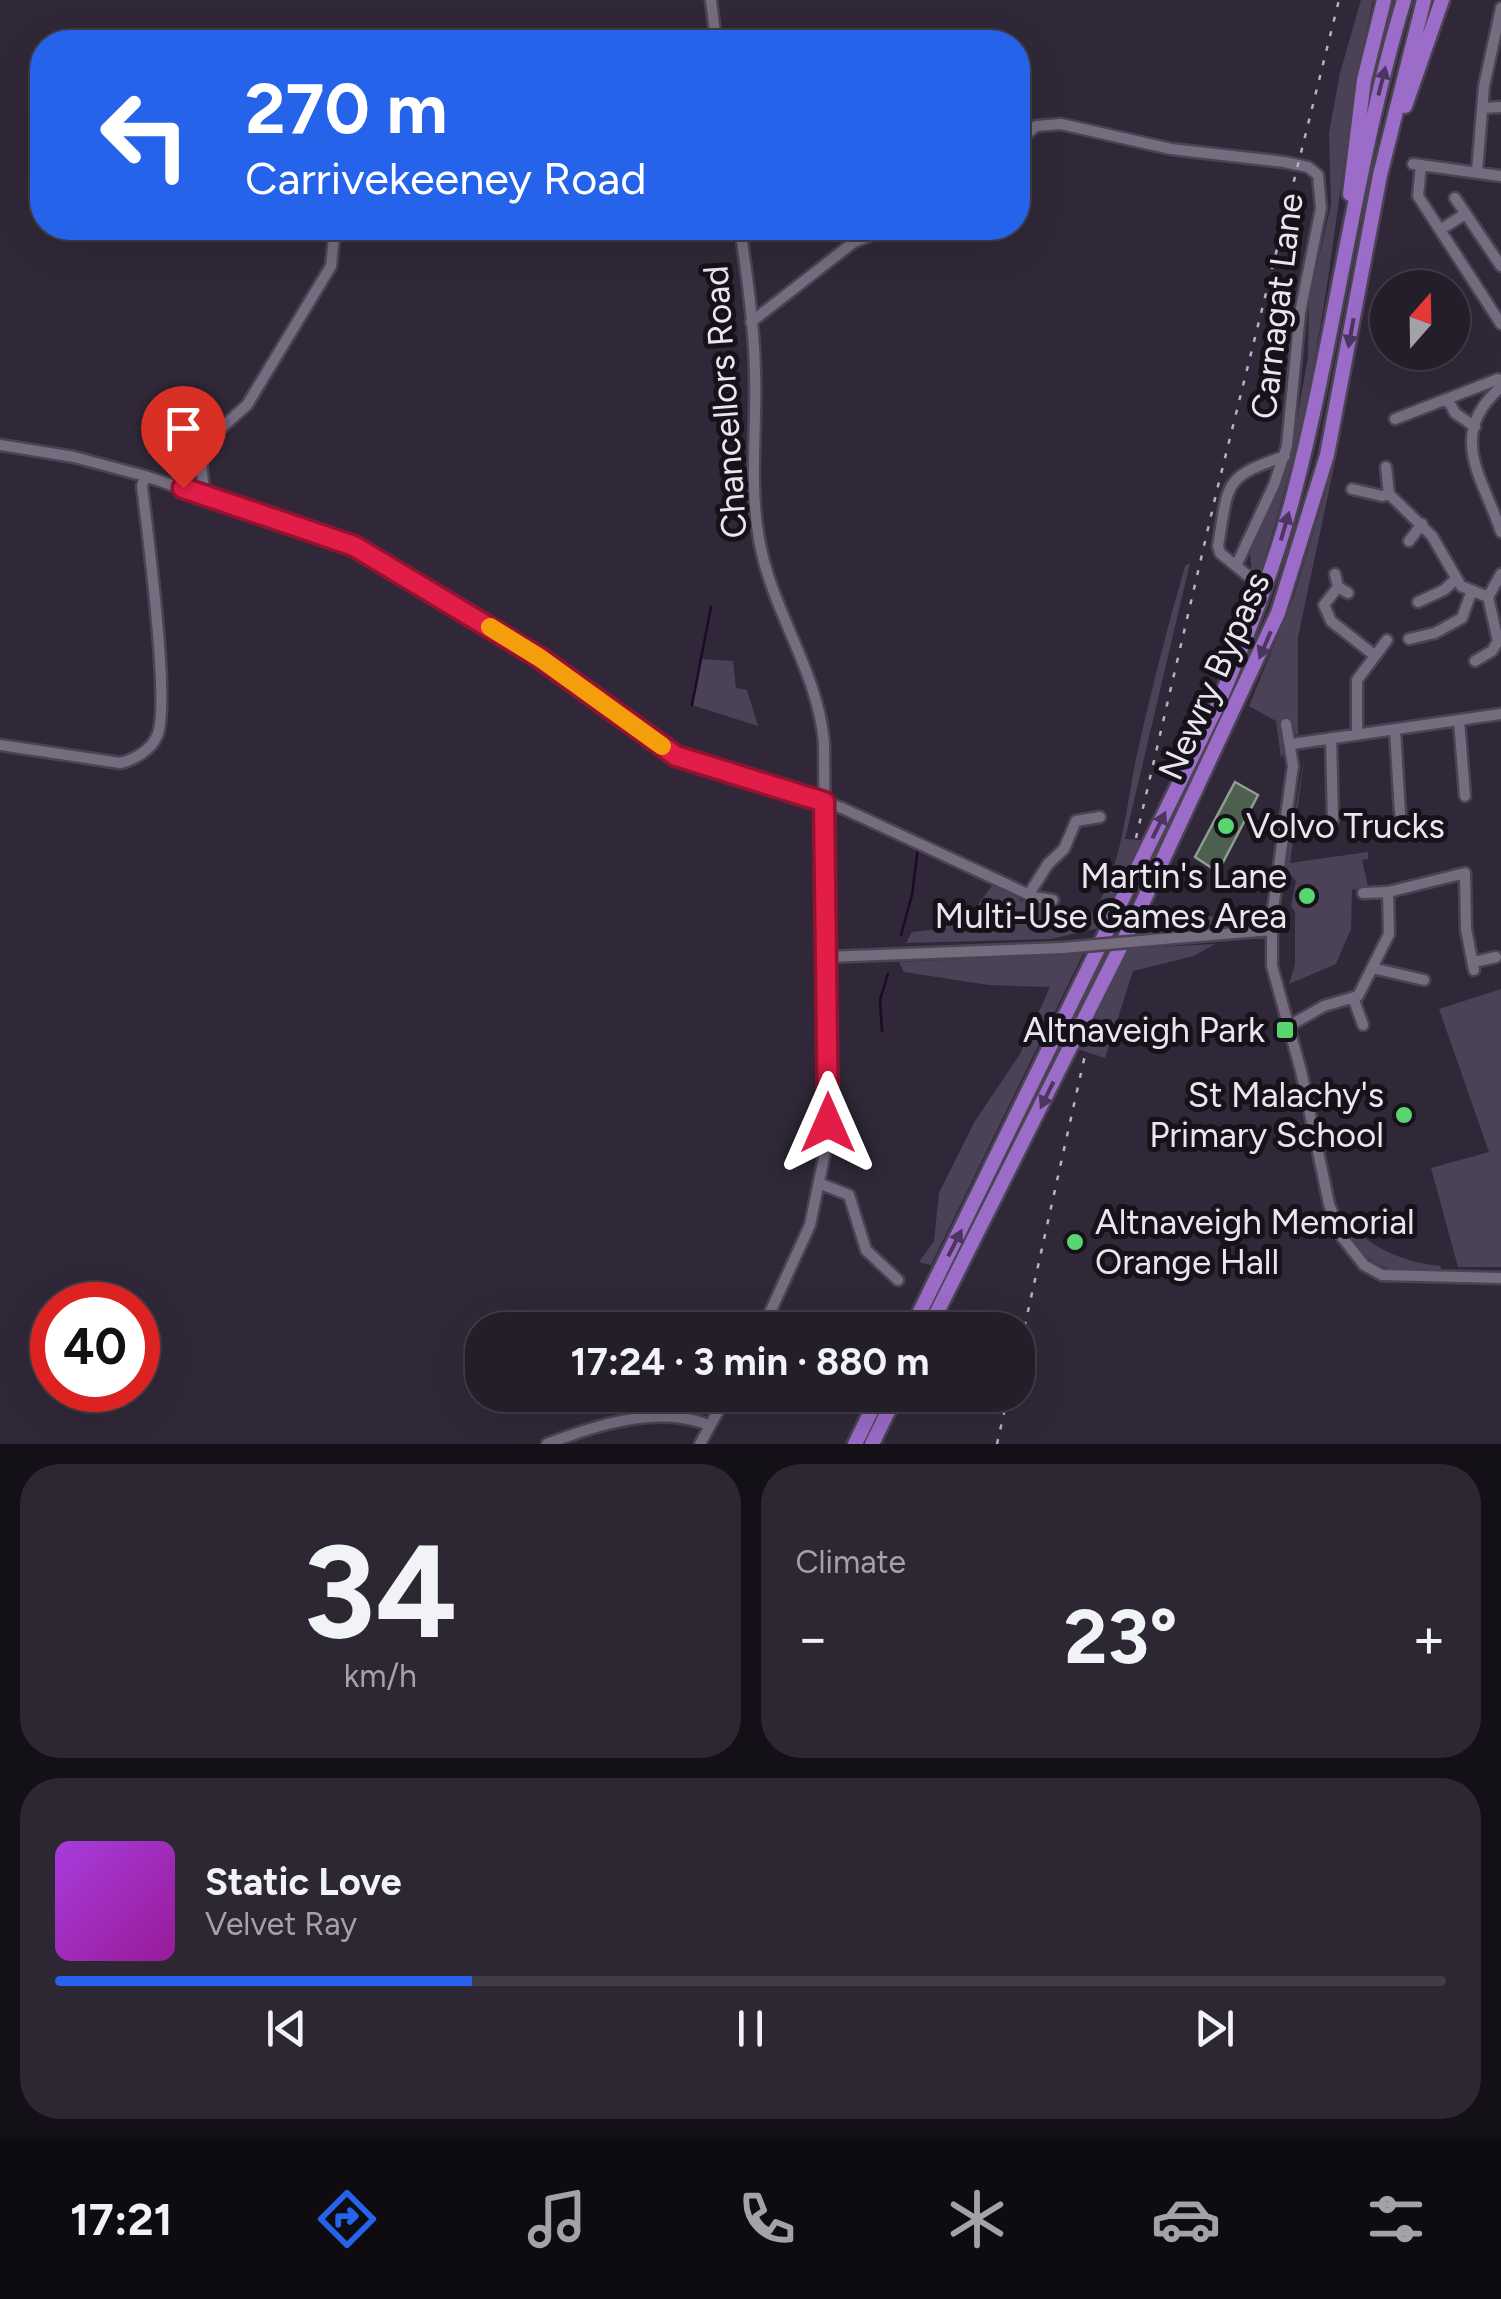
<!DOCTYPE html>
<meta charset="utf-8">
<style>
:root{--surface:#241e2a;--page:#2c2732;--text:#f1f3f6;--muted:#a3a2a8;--line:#413c47;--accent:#2563eb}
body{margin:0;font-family:Figtree,sans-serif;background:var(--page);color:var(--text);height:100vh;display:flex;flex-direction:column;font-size:38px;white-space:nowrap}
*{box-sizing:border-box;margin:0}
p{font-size:32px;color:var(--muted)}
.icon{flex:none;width:55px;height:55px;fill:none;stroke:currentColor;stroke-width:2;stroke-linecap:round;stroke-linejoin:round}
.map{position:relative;height:1444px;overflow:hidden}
.panel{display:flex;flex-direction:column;gap:20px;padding:20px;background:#141017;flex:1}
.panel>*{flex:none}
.hud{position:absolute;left:30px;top:30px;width:1000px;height:210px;border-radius:40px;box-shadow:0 10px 40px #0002,0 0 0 2px var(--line);background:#2563eb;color:#fff;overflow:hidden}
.needle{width:65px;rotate:20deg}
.buttons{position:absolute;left:1370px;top:270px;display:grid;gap:20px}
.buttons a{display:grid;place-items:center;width:100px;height:100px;border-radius:50%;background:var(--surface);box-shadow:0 10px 40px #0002,0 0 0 2px var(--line);font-size:50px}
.speed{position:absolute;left:30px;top:1282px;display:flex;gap:20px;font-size:50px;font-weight:700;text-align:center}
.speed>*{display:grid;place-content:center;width:130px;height:130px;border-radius:50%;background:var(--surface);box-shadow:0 10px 40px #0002,0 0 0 2px var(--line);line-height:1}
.speed .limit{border:15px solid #d22;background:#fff;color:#111}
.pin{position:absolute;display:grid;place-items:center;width:85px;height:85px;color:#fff;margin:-102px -42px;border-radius:50% 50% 50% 0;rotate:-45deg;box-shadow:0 0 10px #0007}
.pin .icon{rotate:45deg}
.me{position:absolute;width:110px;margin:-55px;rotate:0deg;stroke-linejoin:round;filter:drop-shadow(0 0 8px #0008)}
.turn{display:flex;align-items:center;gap:35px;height:210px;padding:0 50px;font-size:45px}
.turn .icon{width:130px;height:130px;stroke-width:2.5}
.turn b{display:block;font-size:70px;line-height:85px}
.big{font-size:75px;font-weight:700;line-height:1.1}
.panel .card{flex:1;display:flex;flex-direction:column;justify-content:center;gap:15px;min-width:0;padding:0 35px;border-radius:40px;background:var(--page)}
.panel .dial{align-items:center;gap:0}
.dial b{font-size:130px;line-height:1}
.song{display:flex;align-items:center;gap:30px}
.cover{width:120px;height:120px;border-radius:15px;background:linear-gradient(135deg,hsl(280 70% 55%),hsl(300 70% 35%))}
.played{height:10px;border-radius:5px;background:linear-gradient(90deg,var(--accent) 30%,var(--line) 30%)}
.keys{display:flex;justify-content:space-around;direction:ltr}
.heat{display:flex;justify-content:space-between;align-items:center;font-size:55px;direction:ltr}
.panel .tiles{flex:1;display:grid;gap:20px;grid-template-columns:1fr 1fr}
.card:last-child{grid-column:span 2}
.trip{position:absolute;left:465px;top:1312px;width:570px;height:100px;border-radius:40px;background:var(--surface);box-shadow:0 10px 40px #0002,0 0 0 2px var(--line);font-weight:700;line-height:100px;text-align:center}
.tabs{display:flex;height:160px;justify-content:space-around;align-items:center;background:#0e0c11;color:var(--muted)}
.tabs .icon{width:70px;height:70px}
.tabs .current{color:var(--accent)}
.tabs b{font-size:45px;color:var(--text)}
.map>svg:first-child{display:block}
</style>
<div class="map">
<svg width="1501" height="1444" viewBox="0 0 1501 1444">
<rect width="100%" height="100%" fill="#302838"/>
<path fill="#4c4258" d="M1361,0H1373C1346,118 1337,238 1315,357C1302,433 1281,506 1258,580L1252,583L1250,552L1284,477L1297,419L1308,357L1309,300L1331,205L1329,133L1340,73Z
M1336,457L1298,637V737L1289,722L1287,747L1281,758L1276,721L1249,706L1294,596Z
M1190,563L1125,839L1142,840L1099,928L1051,939L906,943L912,932L939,929L968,918L995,882L1011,889L1021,901L1061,905L1090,917C1122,872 1126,806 1137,754C1151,691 1167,628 1185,566Z
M701,659L733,661L736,688L747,690L758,726L692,705Z
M1305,754L1290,863L1368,852V859L1362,860L1368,886L1352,890L1351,929L1336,964L1289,984L1295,965V912L1291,906L1296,881L1285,869Z
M1263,906L1259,921L1136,932L1147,910L1250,920Z
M1215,944L1194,956L1133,971L1105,1058L1077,1049L1123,949Z
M1083,954L931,1265L919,1262L934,1241L939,1193L975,1121L1020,1054L1050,987L989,985L904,972L899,962Z
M1501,989V1267H1458L1431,1168L1489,1152L1439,1009Z
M1342,1212C1360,1245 1404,1263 1441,1266L1440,1272C1387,1272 1364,1271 1341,1217Z"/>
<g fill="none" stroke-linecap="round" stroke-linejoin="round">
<path stroke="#1b0a29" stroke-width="2.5" d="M692,705L711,607
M901,935L912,895L918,848
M882,1031L880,1000L888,974"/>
</g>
<path fill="#4e5f50" stroke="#8d9f8e" stroke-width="2.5" d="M1235,782L1258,795L1218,872L1195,857Z"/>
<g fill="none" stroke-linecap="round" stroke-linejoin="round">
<g stroke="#4a4351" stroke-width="15">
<path id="minor" d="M711,0L716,42
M1482,108L1501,107
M1018,142L1036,126L1061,124L1171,149L1284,162L1308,167L1318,175L1321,208L1300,313L1287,446L1274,485L1236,566
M1413,164L1501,176
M1421,165L1418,196L1501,324
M1477,172L1484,86L1501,8
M1455,198L1501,266
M740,228C747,275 754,324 755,372C757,429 749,483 759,539C771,610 818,671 824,743L827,1143L810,1225L762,1330
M1440,230L1465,214
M751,322L854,242L889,228
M1501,387C1445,435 1484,479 1501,532
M1448,400L1455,413L1475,427
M1395,419L1498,379
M0,445L74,457L145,476L354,546L541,657L676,756L842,808L1034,897L1053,900
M1386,467L1389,494L1432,536L1461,586L1488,597L1501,574
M1352,489L1382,496L1389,494
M204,495L200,447L247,405L331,266L335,228
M1409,541L1422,524
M1335,574L1338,587L1348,593
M1247,575L1220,553L1218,546C1229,482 1222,478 1285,456
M1338,587L1324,605L1331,621L1374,655
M1418,602L1444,590L1455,580
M1409,639L1435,633L1462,618L1471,593
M1475,661L1492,651L1498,641L1488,597
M1459,720L1465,796
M1286,724L1293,766L1272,916V966L1301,1071L1329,1204L1342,1237L1364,1265L1382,1275L1501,1278
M1395,729L1400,813
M1357,735V680L1387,640
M1331,738L1333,820
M1292,744L1501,714
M0,745L120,763C134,760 151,750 157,736C171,707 147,528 142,486L145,476
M1363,893L1388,892
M1029,894L1048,864L1064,849L1076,821L1100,817
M1163,939L1272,930
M825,957L1063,948
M1474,962L1496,957
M1372,968L1424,980
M1354,1000L1363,1025
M1287,1027L1324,1006L1358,996L1389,934L1388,892L1465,873L1466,929L1474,970
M821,1184L849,1195L866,1250L898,1280
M547,1444C595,1425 662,1404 710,1426
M700,1444L727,1395"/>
</g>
<g stroke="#4a4351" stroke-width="19">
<path id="highway" d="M1405,106L1442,0
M1350,194L1364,80L1384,0
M911,1330L1218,704C1247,636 1274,569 1293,497C1336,333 1355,163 1404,0
M928,1330L1142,904L1278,613L1327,455L1380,175L1424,0
M855,1444L879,1395
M872,1444L896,1395"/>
</g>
<use href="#minor" stroke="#756c80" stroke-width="10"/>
<use href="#highway" stroke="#9c6cc9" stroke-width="14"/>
<path stroke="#b8b2bf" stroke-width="2.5" stroke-dasharray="5 10" stroke-linecap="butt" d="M1136,838L1217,490L1339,0
M1018,1356L1085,1055
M997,1444L1008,1395"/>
<g stroke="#4a4351" stroke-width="15" stroke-linecap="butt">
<path id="minor-bridge" d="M1063,948L1163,939"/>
</g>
<use href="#minor-bridge" stroke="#756c80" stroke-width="10"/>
</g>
<defs><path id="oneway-solid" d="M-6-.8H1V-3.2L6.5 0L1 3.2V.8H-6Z" transform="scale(2.5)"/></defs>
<g fill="#4c3660">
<use href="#oneway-solid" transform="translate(1382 81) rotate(-76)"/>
<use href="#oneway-solid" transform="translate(1351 333) rotate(100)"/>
<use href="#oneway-solid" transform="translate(1285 526) rotate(-74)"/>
<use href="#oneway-solid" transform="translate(1265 645) rotate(113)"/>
<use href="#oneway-solid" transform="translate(1159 825) rotate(-64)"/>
<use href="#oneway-solid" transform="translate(1047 1095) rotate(116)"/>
<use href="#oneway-solid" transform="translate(955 1243) rotate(-63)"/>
</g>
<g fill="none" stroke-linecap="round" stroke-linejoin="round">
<g stroke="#92132f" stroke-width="25">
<path id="route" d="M183,488L354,546L540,658L676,756L824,802L828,1123"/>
</g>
<use href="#route" stroke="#e11d48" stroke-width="18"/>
<path stroke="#f59e0b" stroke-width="18" d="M490,627L540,658L662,746"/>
</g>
<g fill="#59d56f" stroke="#16121a" stroke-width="4">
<circle cx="1226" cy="826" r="10"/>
<circle cx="1307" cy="896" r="10"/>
<rect x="1275" y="1020" width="20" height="20" rx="5"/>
<circle cx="1404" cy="1115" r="10"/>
<circle cx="1075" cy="1242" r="10"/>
</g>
<g text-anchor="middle" stroke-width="10" stroke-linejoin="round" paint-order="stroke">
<g font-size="35" fill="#eae5f0" stroke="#16121a">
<text transform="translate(1277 306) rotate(-83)" y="12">Carnagat Lane</text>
<text transform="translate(725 402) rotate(-94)" y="12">Chancellors Road</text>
<text transform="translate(1214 676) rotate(-66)" y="12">Newry Bypass</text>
</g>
<g font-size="35" fill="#eae5f0" stroke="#16121a" text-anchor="end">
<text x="1246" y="838" text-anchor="start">Volvo Trucks</text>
<text x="1287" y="888">Martin's Lane<tspan x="1287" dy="40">Multi-Use Games Area</tspan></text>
<text x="1265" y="1042">Altnaveigh Park</text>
<text x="1384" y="1107">St Malachy's<tspan x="1384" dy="40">Primary School</tspan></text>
<text x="1095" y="1234" text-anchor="start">Altnaveigh Memorial<tspan x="1095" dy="40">Orange Hall</tspan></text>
</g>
</g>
</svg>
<div class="buttons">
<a><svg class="needle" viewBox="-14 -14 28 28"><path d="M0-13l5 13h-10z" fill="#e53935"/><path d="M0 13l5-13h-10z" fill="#a3a2a8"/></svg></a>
</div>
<div class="speed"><div class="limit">40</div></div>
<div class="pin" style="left:183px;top:488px;background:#d93025"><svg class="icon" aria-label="arrive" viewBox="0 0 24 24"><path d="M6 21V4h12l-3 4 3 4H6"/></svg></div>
<svg class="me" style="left:828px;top:1123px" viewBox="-20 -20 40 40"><path d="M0-17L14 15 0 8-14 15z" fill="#e11d48" stroke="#fff" stroke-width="4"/></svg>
<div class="trip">17:24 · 3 min · 880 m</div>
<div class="hud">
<div class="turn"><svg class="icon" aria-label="left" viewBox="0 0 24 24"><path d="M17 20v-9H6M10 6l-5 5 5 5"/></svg><div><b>270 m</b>Carrivekeeney Road</div></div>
</div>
</div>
<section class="panel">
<div class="tiles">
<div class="card dial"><b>34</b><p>km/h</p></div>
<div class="card"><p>Climate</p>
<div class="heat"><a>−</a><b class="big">23°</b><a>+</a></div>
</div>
<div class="card">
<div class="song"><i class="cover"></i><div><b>Static Love</b><p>Velvet Ray</p></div></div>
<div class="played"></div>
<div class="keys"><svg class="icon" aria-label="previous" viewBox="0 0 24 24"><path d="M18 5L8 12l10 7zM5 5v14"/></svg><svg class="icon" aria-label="pause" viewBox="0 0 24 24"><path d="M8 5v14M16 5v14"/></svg><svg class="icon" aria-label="next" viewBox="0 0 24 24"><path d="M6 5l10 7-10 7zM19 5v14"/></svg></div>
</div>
</div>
</section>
<nav class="tabs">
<b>17:21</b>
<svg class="icon current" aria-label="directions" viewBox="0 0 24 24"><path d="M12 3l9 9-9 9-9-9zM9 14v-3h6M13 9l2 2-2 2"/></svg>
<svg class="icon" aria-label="music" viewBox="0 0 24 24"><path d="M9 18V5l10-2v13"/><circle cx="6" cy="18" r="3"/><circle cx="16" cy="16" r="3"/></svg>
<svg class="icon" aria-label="phone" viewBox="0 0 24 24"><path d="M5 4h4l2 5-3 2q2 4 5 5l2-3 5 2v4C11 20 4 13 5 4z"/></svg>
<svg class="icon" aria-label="climate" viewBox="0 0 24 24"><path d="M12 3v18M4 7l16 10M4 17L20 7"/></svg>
<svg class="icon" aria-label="car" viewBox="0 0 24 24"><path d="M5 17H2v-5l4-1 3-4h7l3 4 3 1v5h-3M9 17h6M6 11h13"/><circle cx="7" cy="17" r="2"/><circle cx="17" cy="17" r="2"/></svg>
<svg class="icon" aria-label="filters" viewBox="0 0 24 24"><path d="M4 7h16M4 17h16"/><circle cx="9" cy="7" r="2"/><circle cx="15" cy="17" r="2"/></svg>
</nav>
